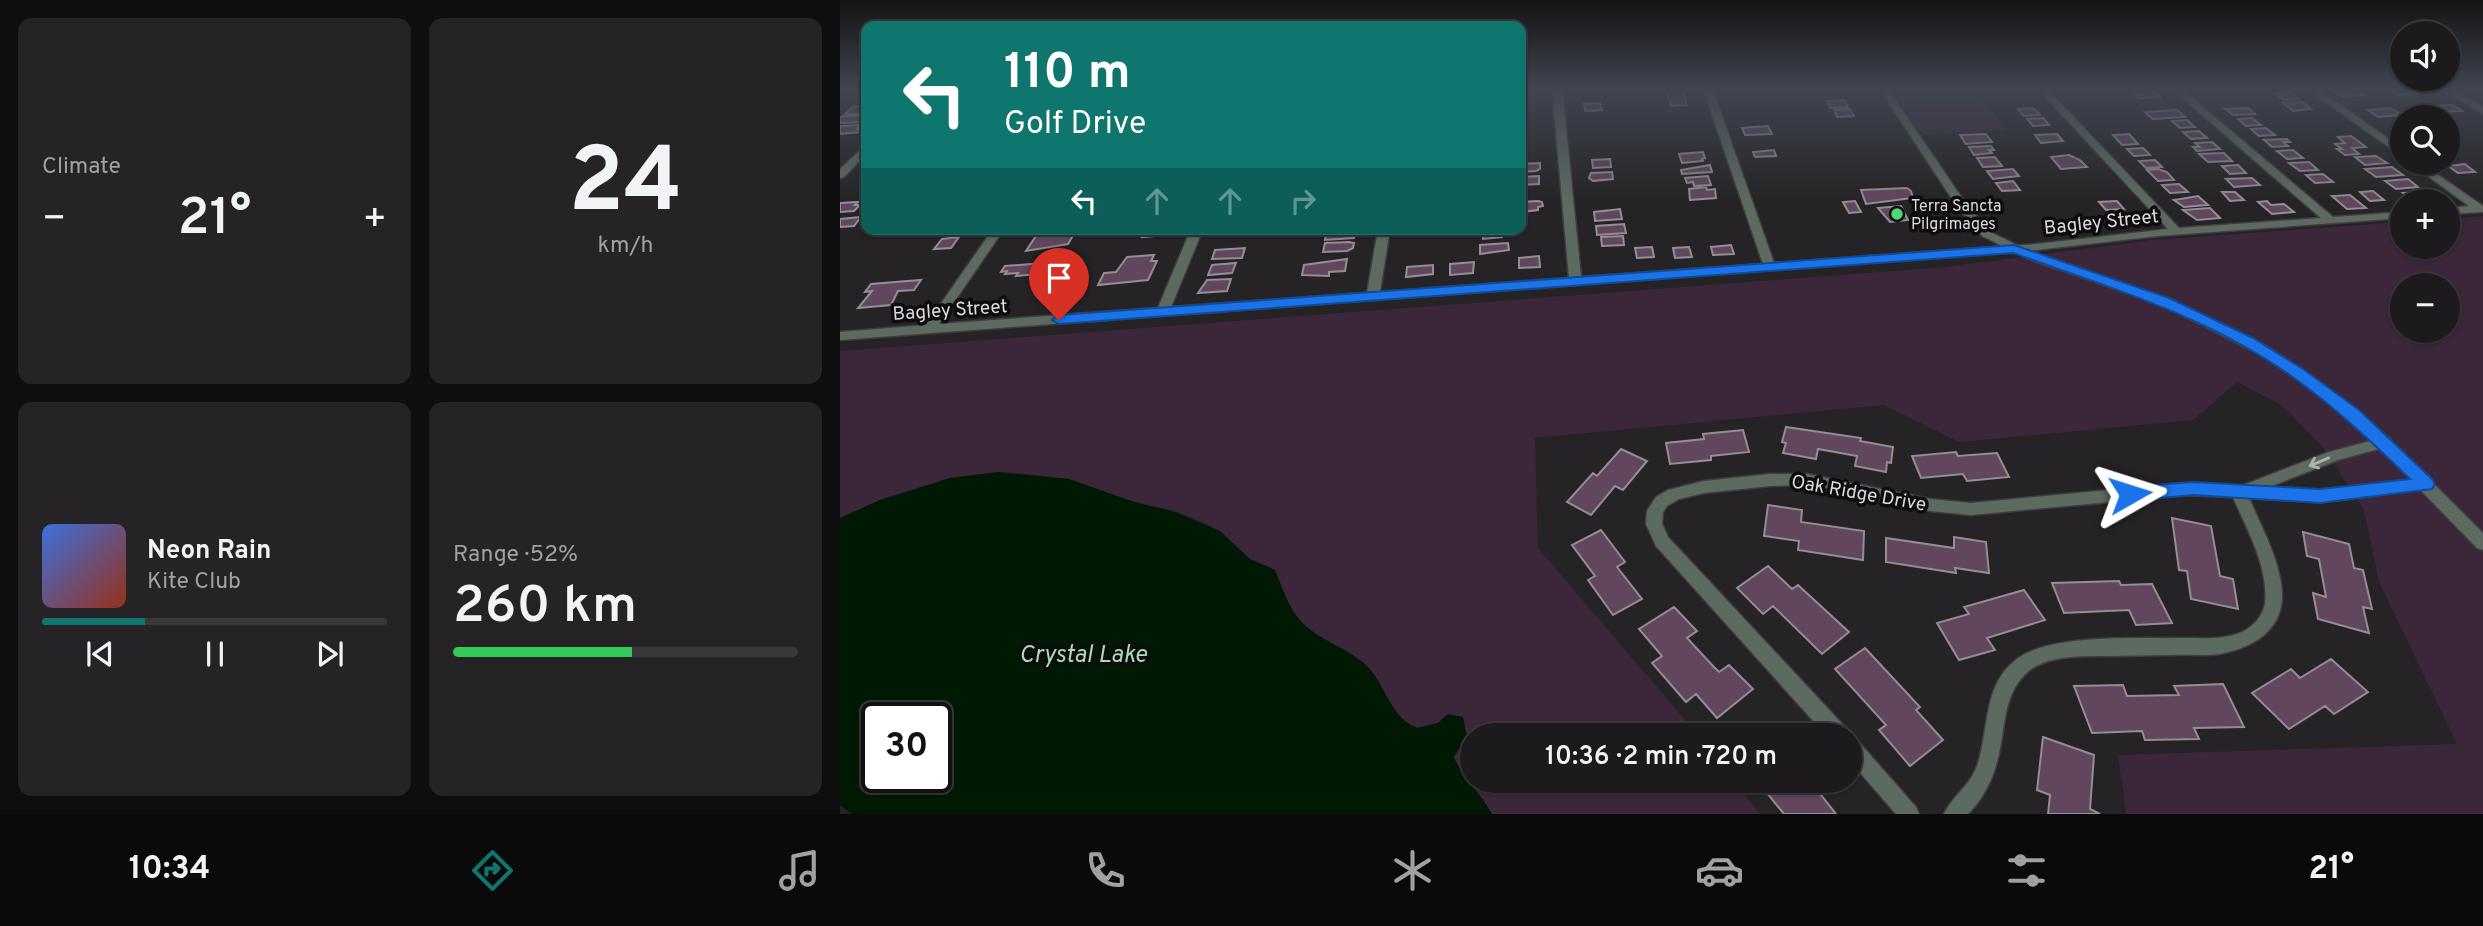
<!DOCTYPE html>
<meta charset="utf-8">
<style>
:root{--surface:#1c1a1c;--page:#252325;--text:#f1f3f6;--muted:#a0a1a3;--line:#3a383b;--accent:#0f766e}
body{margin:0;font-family:Overpass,sans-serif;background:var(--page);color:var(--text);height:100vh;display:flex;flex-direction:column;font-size:26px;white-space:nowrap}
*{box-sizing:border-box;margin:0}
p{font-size:23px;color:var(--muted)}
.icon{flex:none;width:38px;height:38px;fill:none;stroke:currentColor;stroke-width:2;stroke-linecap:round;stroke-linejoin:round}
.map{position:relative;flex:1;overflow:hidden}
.panel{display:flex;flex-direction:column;gap:18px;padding:18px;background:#0f0e0f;width:840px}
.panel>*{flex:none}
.guide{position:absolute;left:21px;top:21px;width:665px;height:214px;border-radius:14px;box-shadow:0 2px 5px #0004,0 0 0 2px var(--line);background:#0f766e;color:#fff;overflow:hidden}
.controls{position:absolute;left:1550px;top:21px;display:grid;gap:14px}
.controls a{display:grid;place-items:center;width:70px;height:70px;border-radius:50%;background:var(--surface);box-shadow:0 2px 5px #0004,0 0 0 2px var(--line);font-size:35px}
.speed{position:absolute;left:21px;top:702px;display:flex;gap:14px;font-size:35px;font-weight:700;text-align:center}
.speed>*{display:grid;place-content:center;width:91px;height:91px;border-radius:50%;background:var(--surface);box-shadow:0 2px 5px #0004,0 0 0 2px var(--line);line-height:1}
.speed .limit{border:4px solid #111;border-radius:10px;background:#fff;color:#111}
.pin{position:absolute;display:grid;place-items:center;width:60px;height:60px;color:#fff;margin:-72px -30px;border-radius:50% 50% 50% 0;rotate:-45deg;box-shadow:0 0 7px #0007}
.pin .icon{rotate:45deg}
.me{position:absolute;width:77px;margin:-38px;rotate:84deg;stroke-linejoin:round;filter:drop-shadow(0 0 5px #0008)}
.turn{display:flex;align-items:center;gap:24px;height:147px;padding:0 28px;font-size:32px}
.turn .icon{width:91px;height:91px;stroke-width:2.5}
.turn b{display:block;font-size:49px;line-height:60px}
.lanes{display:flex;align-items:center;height:66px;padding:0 28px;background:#0003;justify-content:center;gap:35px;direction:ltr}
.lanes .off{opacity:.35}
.big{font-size:52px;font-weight:600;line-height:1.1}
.panel .tile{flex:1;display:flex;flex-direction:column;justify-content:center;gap:10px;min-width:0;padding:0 24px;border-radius:14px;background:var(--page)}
.panel .dial{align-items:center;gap:0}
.dial b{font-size:91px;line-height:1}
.song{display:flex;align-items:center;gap:21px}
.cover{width:84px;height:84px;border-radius:10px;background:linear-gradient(135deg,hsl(220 70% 55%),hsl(10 70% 35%))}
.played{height:7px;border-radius:4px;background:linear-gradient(90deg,var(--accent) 30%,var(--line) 30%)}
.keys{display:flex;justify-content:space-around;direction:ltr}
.heat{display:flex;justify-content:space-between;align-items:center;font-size:38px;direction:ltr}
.charge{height:10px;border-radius:5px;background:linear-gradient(90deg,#34c759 52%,var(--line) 0)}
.panel .tiles{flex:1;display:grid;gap:18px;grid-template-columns:repeat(2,1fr)}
.trip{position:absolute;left:620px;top:723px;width:402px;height:70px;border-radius:35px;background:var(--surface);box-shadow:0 2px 5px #0004,0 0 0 2px var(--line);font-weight:600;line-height:70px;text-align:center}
.dock{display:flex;height:112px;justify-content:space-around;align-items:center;background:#0b0a0b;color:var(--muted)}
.dock .icon{width:49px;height:49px}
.dock .current{color:var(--accent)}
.dock b{font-size:32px;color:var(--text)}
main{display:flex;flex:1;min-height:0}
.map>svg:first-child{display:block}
</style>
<main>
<section class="panel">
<div class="tiles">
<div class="tile"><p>Climate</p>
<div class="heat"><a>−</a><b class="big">21°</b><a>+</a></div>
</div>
<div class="tile dial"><b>24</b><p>km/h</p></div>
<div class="tile">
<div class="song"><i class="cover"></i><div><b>Neon Rain</b><p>Kite Club</p></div></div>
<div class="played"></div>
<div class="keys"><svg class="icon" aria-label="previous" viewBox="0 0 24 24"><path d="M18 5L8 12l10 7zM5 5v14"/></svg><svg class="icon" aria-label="pause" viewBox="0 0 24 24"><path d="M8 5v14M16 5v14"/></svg><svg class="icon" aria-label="next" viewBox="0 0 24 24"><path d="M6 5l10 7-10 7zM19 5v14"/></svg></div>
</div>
<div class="tile"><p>Range · 52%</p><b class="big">260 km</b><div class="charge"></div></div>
</div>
</section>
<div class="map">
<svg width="1643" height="814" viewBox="0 0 1643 814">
<rect width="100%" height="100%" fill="#252325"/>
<path fill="#3c263a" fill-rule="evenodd" d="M1135,90L1167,130L1083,135L1055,95Z
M1643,216V814H1286L1278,755L1617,744L1539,582L1524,510L1486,451L1443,406L1397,382L1353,420L1119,442L1044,405L695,438L698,548L858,735H632V780L894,781L920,814H652C645,799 614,766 614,757L625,742L628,734L608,714L598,723L577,728C551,718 546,685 527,666C508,647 479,641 460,620C449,608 441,584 432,568L410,559L370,525L335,511L294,502L229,479L179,473L158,472L110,478L40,500L0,518V351L1106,267L1314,240L1563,222V247H1608V219ZM1563,285H1608V331H1563Z"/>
<path fill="#001905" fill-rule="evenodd" d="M158,472L229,479L294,502L335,512L380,531L410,559L435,570C442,586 448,607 459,619C477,641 507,647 527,666C546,685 550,718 577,728L598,723L608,714L623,717L627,738L614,756C614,765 645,799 652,814H12L0,805V518L40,500L110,478ZM37,718H96V777H37Z"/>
<path fill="#61465e" stroke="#928e92" stroke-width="2" d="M1568,88L1577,94L1557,95L1548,89Z
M842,89L847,105L831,106L826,90Z
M1516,89L1525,95L1502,97L1494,91Z
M1313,90L1320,97L1299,98L1296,95H1302L1299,91Z
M1450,92L1459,99L1444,100L1435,93Z
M1004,100L1008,107L990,108L987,101Z
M1462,102L1471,109L1453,111L1443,103Z
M760,103L762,110L745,111L744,104Z
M25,105L26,113L4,115L12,107Z
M1613,105L1622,111L1600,112L1591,106Z
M1193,108L1200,115L1184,116L1178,109Z
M1408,108L1415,114L1393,115L1385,109Z
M1551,108L1561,115L1538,117L1528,110Z
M1010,109L1014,116L997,117L994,110Z
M1337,110L1345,117L1313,119L1305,112Z
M26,115V122L0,123V117Z
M1203,118L1209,125L1193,126L1187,119Z
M1412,118L1421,125L1406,126L1398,119Z
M1347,120L1355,127L1340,128L1332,121Z
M21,125L17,129H24L21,132L0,134V126Z
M928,126L932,134L905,135L902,128Z
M1426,128L1435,135L1419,136L1411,129Z
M1359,131L1367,138L1351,139L1343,132Z
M1146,134L1152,142L1126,144L1120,135Z
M1217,134L1223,141L1201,143L1195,135Z
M1289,134L1298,144L1282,145L1273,135Z
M1511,136L1526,147L1512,148L1519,154L1505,155L1497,149H1502L1495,144L1505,143L1498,137Z
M1447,139L1450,142H1443L1448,146L1432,147L1424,140Z
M1372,142L1380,149L1357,151L1353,147H1360L1355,143Z
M1151,146L1154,150H1149L1152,153L1134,155L1129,147Z
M1303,148L1310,155L1294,156L1287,149Z
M934,150L936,156L915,157L913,152Z
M1453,150L1463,158L1447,159L1437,151Z
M863,152L865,158L862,159L863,161L842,163L839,154Z
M1384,153L1392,161L1368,162L1359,154Z
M1229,155L1240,160L1247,167L1221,169L1211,157Z
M1536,156L1547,163L1525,165L1515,157Z
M1155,157L1162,166L1143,167L1137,158Z
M770,159L771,167L753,168L752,160Z
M1315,160L1322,167L1306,168L1299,161Z
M1469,162L1478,170L1460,171L1449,163Z
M700,163V169L696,171L681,172V164Z
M1625,164L1635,172L1618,173L1608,166Z
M870,165L872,172L842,174L841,170Z
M1398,165L1406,173L1390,174L1382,166Z
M1552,167L1563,175L1536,177L1525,169Z
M1173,169L1179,176L1153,179L1147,171Z
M1318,169L1327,172L1334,180L1318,181L1307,170Z
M772,172L773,179L753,181L749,178L751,173Z
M1483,174L1493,182L1475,183L1466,175Z
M699,176V184L681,185V177Z
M868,176L871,185L854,186L853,182L847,183L845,178Z
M1412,178L1420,185L1394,187L1386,179Z
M1568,179L1578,187L1556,189L1545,181Z
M1173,181L1180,190L1162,191L1156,183Z
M1339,184L1348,192L1330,193L1322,185Z
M866,187L867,190L875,189L876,198L850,200L849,189Z
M1067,188L1071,191L1073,198L1026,204L1021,190Z
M1533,191L1544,200L1530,201L1520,192Z
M1382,192H1395L1404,200L1390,201Z
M1586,192L1598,201H1573L1563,193Z
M1510,195L1526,208L1507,209L1492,196Z
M1358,196L1368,205L1344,207L1334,200Z
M698,201L702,202L703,206L698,207V210L681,212V202Z
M1015,201L1021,212L1009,213L1003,202Z
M1277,201L1284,209L1266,210L1259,202Z
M1427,201L1431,205L1444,204L1454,212L1432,214L1418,202Z
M18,202L15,205H20L14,211L0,212V203Z
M1061,206L1068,220L1050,222L1038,208Z
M1370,208L1380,218L1357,220L1343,210Z
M780,209L782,219L755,221L754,212Z
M1290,215L1298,224L1270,226L1267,221H1275L1271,216Z
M21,217L14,226L0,227V219Z
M784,224L786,233L757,235L756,226Z
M306,229H328L326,235L302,237Z
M516,229L514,238L485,240L487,230Z
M662,229V237L643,239V231Z
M234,234L228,244L186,251L196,236Z
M783,236L784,245L762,246L761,237Z
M119,237L111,248L94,249L102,239Z
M509,242L514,243L513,248L507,251L483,252L485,243Z
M668,243L669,250L640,254V245Z
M891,245L894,254L873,255L871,247Z
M812,247L814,257L797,258L795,248Z
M849,247L852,257L835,258L833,248Z
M405,248L402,258L372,259L375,250Z
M314,255L311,261H317L308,280L258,285L264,273L276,272L287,257Z
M699,256L700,267L679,268V258Z
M507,259L505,271L489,272V276L462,275L464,265Z
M634,262L633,273L610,275V264Z
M204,263L198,274L176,276L178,273L165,274L167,271L161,272L165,266Z
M396,263L392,273L368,275L372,265Z
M593,265V274L566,277L567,267Z
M391,279L387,291L358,293L367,280Z
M81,280L74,290L58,291L51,305L18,308L32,291L25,292L31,284Z
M946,427L1021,438L1020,441L1053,447L1051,463L1047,462L1046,472L1015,466L1017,456L978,449L976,459L943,453L946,443L942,442Z
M903,430L909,452L871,456V460L830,464L826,443L864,439L863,434Z
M781,449L807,461L783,490L775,486L751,515L727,502L753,473L757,476Z
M1116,452L1118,456L1157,453L1169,477L1127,481L1123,474L1081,478L1072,456Z
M928,505L962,510L961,522L1024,531L1023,560L958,550L959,541L924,536Z
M1332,518L1371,526L1380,576L1393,579L1398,609L1351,599L1347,571L1339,570Z
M761,530L785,562L777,567L802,599L773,615L748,580L755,576L732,545Z
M1463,532L1509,544L1514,568L1523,570L1532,609L1523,607L1529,633L1478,619L1473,593L1486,597L1479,559L1467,556Z
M1114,537L1146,542L1149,573L1115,568L1116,573L1046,562V538L1114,548Z
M928,566L952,589L958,585L1009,632L982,654L933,606L923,614L897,588Z
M1279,581L1281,585L1312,584L1332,623L1296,625L1289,610L1224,613L1212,583Z
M1184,590L1205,620L1147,638L1155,650L1119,660L1097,623L1129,614L1124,607Z
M834,607L857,631L847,638L873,666L879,672L889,665L913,689L877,718L856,694L846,702L812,663L822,656L799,629Z
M1025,648L1080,707L1076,710L1103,740L1070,766L1039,730L1046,725L995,669Z
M1491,659L1528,692L1494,714L1485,706L1449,729L1412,693L1451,669L1460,678Z
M1383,684L1404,727L1354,728L1359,739L1305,740L1302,731L1252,733L1234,686L1283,685L1287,696L1339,695L1334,686Z
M932,725L941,735H917Z
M1203,737L1254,755L1250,809L1260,814H1208L1210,795L1197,790Z
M931,780H978L974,786L996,814H944L927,793L935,786Z"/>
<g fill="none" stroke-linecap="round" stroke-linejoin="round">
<g stroke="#3f3d3f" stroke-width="3">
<path id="minor" d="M712,88H722L741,277L923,264L863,88H872L934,263L1196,244L1328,229L1197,88H1206L1339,228L1481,218L1331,88H1340L1493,217L1563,212V218L1318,236L1196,250L0,340V332L86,325L153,229H164L99,324L318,308L351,229H363L331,307L527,293L538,229H550L540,292L729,278Z
M1466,88H1476L1563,149V157Z
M1600,88H1611L1643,107V114Z
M26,145V154L4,177L0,178V169Z
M1570,163H1581L1643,206V212L1608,214V208L1629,206Z
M1545,437L1550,438L1552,442L1550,446L1498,460L1429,487L1480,490L1586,478L1591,480L1594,484L1591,488L1480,502L1409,498C1421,526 1436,553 1441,583C1448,626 1418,647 1379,654C1364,656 1347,654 1331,655C1310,655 1289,656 1267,656C1243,656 1210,655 1190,670C1162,692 1166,727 1158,758C1153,779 1143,799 1128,814H1104C1111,798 1127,788 1135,771C1151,733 1140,687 1177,659C1211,633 1301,639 1344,638C1363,638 1384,640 1402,632C1413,627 1423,616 1425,604C1429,567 1407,530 1393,497L1344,495L1131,515L1090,511L988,488L958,485L930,486L864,493L839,499L827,506L823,512L822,524L828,537L1006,728L1009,735H986L816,546L806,524L807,511L816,497L828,490L864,481L930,474H967L1090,499L1131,503L1344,483L1401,486L1489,452Z
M1010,738L1017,740L1076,807L1079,814H1056L1010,761Z"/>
</g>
<g stroke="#3f3d3f" stroke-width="3">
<path id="tertiary" d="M1039,88H1047L1124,201L1150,232L1202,257L1328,298L1431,349L1483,384L1534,424L1643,533V550L1637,548L1524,432L1473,390L1421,355L1320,304L1194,261L1142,236L1116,205Z"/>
</g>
<use href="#minor" fill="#5d6a5f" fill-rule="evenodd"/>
<use href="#tertiary" fill="#5d6a5f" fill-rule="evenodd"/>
</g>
<defs><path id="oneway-shaft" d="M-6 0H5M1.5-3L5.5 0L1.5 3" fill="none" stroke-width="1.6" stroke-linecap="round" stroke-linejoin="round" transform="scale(1.75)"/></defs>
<use stroke="#b0b3b0" href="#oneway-shaft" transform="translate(1479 462) rotate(157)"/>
<linearGradient id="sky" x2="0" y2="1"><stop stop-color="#141314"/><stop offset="0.44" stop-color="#404551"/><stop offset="1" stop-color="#404551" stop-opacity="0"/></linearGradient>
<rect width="1643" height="202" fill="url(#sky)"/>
<path fill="#1a73e8" stroke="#114b97" stroke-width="2" d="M1174,245L1329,298L1413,338L1463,369L1519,410L1592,479L1595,484L1592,489L1480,503L1353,495L1290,501L1284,499L1282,494L1284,489L1290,487L1353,482L1480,489L1570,479C1533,443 1496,408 1454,378C1370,317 1269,287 1173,253L219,324L212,320L219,315Z"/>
<circle fill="#51d674" stroke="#0e0c0e" stroke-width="2.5" cx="1057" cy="214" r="7"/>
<g text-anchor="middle" stroke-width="7" stroke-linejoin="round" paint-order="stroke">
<g font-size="16" fill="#dcdadc" stroke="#0e0c0e" text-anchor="start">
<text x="1071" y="211">Terra Sancta<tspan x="1071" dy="18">Pilgrimages</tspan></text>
</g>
<g font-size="19" fill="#dcdadc" stroke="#0e0c0e">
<text transform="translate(1261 221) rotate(-6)" y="7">Bagley Street</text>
<text transform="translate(110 309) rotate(-4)" y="7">Bagley Street</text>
<text transform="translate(1019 492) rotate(10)" y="7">Oak Ridge Drive</text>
</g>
<g font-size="24" font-style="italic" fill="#a9deb1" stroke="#0e0c0e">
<text x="243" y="662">Crystal Lake</text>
</g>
</g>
</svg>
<div class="controls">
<a><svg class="icon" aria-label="sound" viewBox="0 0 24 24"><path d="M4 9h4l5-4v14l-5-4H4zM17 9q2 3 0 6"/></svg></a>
<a><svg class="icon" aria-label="search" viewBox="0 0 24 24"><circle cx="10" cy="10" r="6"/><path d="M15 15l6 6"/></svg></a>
<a>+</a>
<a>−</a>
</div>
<div class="speed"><div class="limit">30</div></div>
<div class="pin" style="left:219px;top:320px;background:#d93025"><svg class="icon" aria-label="arrive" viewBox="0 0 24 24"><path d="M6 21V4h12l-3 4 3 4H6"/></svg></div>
<svg class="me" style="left:1290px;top:494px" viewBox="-20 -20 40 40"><path d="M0-17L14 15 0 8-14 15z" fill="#1a73e8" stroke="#fff" stroke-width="4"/></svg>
<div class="trip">10:36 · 2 min · 720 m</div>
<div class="guide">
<div class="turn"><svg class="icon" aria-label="left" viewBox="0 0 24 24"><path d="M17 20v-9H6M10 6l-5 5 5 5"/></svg><div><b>110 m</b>Golf Drive</div></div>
<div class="lanes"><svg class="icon" aria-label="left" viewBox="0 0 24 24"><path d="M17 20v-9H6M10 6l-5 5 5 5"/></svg><svg class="icon off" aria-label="ahead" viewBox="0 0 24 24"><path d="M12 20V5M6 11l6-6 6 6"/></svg><svg class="icon off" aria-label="ahead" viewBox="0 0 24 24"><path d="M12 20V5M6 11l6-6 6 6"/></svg><svg class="icon off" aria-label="right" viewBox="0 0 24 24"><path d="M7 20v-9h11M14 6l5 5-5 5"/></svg></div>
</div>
</div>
</main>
<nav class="dock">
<b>10:34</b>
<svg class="icon current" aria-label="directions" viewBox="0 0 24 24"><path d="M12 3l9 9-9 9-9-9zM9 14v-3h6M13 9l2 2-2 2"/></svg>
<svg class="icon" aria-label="music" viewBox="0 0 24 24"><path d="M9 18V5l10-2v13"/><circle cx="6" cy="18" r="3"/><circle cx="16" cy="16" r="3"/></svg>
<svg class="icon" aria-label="phone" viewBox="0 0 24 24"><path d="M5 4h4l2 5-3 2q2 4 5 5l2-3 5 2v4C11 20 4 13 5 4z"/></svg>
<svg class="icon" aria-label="climate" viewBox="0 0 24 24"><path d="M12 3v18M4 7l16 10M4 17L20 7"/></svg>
<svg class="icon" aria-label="car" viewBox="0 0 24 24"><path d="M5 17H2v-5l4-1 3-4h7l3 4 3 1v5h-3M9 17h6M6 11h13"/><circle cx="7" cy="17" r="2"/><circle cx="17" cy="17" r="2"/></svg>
<svg class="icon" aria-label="filters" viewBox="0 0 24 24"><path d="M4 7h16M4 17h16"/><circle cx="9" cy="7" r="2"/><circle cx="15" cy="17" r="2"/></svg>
<b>21°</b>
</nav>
